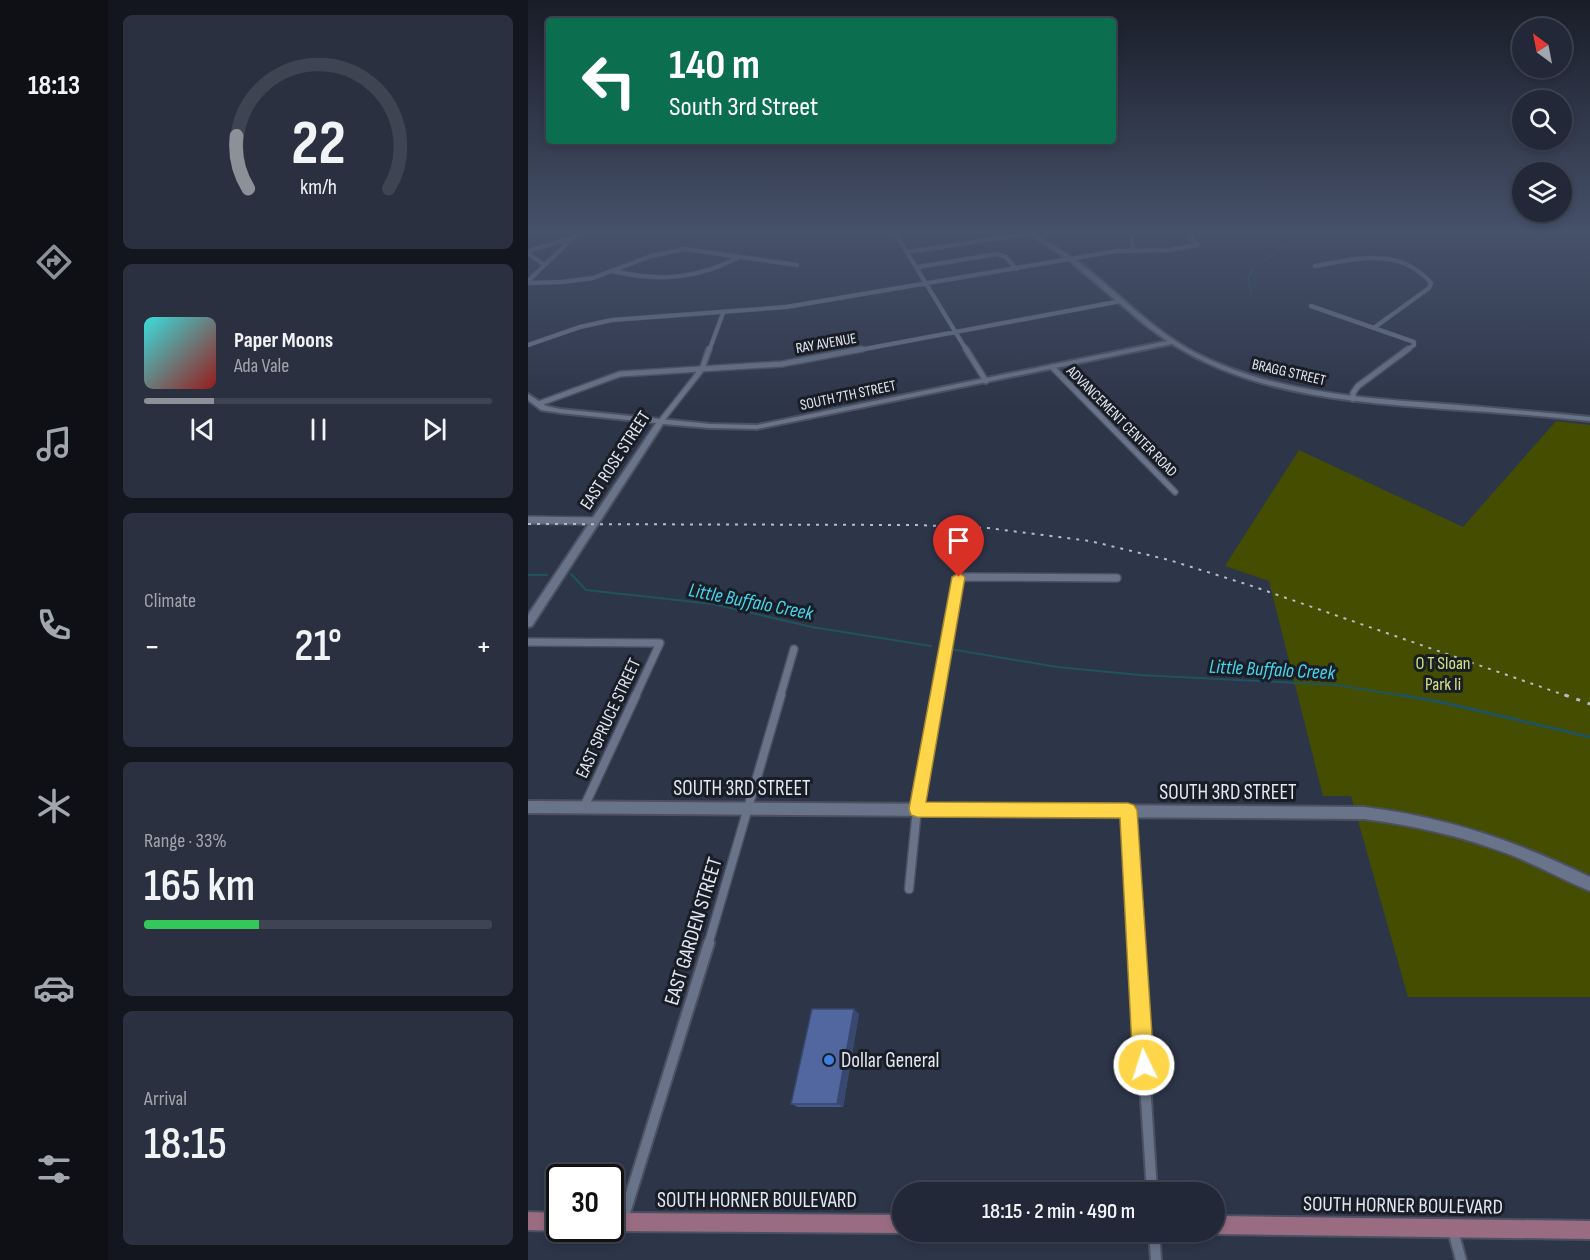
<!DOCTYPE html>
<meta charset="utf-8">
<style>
:root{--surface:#222837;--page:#2a303f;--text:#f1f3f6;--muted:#a2a6ad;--line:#3f4452;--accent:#8c9099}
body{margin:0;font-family:"Sofia Sans Condensed",sans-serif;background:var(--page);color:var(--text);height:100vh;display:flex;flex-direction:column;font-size:22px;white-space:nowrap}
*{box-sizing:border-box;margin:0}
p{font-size:20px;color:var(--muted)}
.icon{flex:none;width:33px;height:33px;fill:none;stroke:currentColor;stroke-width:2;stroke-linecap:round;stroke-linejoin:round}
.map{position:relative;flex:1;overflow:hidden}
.details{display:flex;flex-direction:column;gap:15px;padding:15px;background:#13161e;width:420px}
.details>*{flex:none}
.banner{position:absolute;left:18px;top:18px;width:570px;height:126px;border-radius:6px;box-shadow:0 3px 9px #0003,0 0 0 2px var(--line);background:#0b6e4f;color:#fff;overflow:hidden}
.needle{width:39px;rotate:328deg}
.fabs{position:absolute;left:984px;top:18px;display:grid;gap:12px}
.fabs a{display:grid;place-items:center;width:60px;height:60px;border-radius:50%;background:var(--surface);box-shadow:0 3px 9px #0003,0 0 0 2px var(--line);font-size:30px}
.speed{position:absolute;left:18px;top:1164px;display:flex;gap:12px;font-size:30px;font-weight:700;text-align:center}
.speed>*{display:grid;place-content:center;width:78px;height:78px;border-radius:50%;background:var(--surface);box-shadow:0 3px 9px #0003,0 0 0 2px var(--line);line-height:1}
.speed .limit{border:3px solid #111;border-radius:9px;background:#fff;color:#111}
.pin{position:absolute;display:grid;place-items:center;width:51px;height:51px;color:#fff;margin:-62px -26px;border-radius:50% 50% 50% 0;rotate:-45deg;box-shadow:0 0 6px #0007}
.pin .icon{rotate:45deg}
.me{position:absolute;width:66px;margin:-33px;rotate:356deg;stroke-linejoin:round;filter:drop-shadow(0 0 4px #0008)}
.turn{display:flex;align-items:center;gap:21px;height:126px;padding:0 24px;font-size:27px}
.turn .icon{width:78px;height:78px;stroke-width:2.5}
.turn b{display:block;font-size:42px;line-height:51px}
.big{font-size:45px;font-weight:600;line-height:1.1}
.details .tile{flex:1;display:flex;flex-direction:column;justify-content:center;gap:9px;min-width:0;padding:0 21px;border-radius:9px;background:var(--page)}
.details .dial{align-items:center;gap:0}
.dial svg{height:156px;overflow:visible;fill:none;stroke:var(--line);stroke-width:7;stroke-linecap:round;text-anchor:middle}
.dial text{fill:var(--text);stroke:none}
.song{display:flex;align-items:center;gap:18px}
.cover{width:72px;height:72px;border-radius:9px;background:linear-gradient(135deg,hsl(180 70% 55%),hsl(0 70% 35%))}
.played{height:6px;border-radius:3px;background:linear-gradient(90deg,var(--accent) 20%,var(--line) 20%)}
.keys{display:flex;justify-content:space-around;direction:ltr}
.heat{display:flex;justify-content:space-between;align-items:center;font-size:33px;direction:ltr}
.charge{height:9px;border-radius:4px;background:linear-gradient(90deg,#34c759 33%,var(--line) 0)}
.trip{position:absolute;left:364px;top:1182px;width:333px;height:60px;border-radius:30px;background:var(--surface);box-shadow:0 3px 9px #0003,0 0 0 2px var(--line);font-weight:600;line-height:60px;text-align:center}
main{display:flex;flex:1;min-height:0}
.dock{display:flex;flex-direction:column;width:108px;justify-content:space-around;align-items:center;background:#0e1016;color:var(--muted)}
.dock .icon{width:42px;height:42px}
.dock .selected{color:var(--accent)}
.dock b{font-size:27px;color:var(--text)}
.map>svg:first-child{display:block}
</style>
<main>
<nav class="dock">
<b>18:13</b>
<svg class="icon selected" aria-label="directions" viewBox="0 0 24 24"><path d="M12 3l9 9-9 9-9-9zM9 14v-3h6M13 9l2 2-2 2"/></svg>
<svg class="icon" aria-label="music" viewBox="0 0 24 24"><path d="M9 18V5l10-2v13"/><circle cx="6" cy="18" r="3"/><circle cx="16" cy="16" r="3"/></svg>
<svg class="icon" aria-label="phone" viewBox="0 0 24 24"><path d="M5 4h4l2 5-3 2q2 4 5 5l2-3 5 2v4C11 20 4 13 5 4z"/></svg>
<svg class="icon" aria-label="climate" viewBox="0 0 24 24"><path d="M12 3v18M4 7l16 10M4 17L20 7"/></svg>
<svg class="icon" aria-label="car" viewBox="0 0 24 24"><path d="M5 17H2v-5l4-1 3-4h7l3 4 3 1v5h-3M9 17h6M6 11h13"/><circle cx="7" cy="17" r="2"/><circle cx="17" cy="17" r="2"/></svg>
<svg class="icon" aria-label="filters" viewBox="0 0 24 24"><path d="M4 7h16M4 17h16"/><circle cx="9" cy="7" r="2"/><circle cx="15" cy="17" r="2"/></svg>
</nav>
<section class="details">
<div class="tile dial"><svg viewBox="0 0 100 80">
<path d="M14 69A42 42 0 1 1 86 69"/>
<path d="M14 69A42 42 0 0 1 8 42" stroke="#8c9099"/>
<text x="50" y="56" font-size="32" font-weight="700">22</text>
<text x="50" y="72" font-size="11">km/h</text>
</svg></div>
<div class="tile">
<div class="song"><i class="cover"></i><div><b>Paper Moons</b><p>Ada Vale</p></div></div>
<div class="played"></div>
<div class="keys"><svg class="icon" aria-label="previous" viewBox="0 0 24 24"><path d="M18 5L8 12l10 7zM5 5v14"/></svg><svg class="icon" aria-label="pause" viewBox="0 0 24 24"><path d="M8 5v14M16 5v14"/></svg><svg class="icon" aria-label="next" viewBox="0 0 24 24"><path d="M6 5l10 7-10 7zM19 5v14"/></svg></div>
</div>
<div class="tile"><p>Climate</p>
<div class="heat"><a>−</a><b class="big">21°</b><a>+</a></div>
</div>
<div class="tile"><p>Range · 33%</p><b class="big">165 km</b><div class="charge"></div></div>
<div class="tile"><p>Arrival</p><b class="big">18:15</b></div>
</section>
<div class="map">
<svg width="1062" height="1260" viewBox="0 0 1062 1260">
<rect width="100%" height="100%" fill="#2d3549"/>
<path fill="#454d01" d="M1028,421L1062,425V997H880L823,796H795L741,581L697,566L771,450L935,527Z"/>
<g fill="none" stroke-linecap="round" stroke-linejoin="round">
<path stroke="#20535d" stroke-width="1.5" d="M723,294L720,278L725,268L779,231"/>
<path stroke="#20535d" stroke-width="2" d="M43,574L58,590L185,604L284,627L403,646
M0,575H19
M422,649L529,667L612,675L809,685L882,697"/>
<path stroke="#20535d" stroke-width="3" d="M873,695L913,702L1062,737"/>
<g stroke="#4b5162" stroke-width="5">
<path id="street-far4" d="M366,231L439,351
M598,231L604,234L605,249
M664,231L663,239L670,245
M0,251L41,239
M380,252L504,233
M0,253L16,265
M787,266C829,259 871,246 903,283L901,288L847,327
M390,267L469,254L478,257L488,269
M85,271C130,282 170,279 211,257
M0,281L52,231
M0,283L33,282L65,278L123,256L157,249L269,265
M783,306L886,342V345L878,351
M0,345L52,327L84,320L258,307L589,251L641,250L670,245
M181,351L195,313
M326,351L593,301"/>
</g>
<g stroke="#4b5162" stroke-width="8">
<path id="street-far3" d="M438,349L458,381
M524,367L647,492
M825,399V393L830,386L880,349
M10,404L92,374L254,364L334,349
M133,421L174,369L181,349"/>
</g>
<g stroke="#4b5162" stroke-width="10">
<path id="street-far2" d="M0,520L67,521
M0,642L132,643L107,697
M252,697L266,649
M409,697L431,577L589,578"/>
</g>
<g stroke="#4b5162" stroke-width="11">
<path id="street-far1" d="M56,807L108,695
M600,810L608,945
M381,889L389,809L410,695
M180,945L253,695"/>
</g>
<g stroke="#4b5162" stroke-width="14">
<path id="street" d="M608,943L624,1192
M95,1219L181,943
M925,1231L933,1260
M626,1232L628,1260"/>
</g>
<g stroke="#4b5162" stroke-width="4">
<path id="secondary" d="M496,231H501C523,242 542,256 562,271C595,298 627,331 666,352C743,392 831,398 917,404C965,408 1014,412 1062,417V421C1014,416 965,412 916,409C823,402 725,395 644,344L229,429L182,428L135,424L4,626L0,627V615L128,423L32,413L13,410L0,400V394L18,406L32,409L182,424L229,425L639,341L617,325L539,259Z
M0,801L836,807C918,817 988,841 1062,877V891C1034,879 1007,864 978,853C932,836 885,825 836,819L0,813Z"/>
</g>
<g stroke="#4b5162" stroke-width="4">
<path id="primary" d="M0,1212L32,1213V1228H38L32,1231L0,1230Z
M82,1213L375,1215V1232H379L375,1233L82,1231L76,1228H82Z
M687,1216L1062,1221V1239L687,1234L681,1232H687Z"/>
</g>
<use href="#street-far4" stroke="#697389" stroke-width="4"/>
<use href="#street-far3" stroke="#697389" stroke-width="5"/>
<use href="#street-far2" stroke="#697389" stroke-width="7"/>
<use href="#street-far1" stroke="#697389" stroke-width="8"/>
<use href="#street" stroke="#697389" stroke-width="10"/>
<use href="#secondary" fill="#697389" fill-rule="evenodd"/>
<use href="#primary" fill="#9a6c82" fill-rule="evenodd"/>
<path stroke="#b7bccb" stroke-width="2" stroke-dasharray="3 6" stroke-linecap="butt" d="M0,524L389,525L460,528L562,541L641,560L721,585L1042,697"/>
<path stroke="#b7bccb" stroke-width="3" stroke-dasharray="4 8" stroke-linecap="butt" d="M1037,695L1062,704"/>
</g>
<path fill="#47598a" d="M331,1014L315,1107H270L263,1104Z"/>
<path fill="#394870" d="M326,1009L331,1014L315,1107L309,1104Z"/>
<path fill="#5267a0" stroke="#394870" stroke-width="1.5" d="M284,1009H326L309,1104H263Z"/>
<linearGradient id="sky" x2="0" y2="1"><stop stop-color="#191d28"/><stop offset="0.57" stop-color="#46516a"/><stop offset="1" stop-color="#46516a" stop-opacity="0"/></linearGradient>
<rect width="1062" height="407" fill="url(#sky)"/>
<path fill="#ffd54a" stroke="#a68a30" stroke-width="1.5" d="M431,573L437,577L398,802L600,803L606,805L609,810L626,1065L623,1072L616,1075L608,1072L605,1065L592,818L389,817L383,815L381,809L424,577Z"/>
<circle fill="#3f7fe0" stroke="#191d26" stroke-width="2" cx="301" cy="1060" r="6"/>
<g text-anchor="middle" stroke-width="6" stroke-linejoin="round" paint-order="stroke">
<g font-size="15" fill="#e3e8f5" stroke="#191d26">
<text transform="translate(298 343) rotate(-10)" y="5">RAY AVENUE</text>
<text transform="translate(761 372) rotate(13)" y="5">BRAGG STREET</text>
<text transform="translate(320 395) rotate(-12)" y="5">SOUTH 7TH STREET</text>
<text transform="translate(594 421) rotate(45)" y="5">ADVANCEMENT CENTER ROAD</text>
</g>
<g font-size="18" fill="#e3e8f5" stroke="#191d26">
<text transform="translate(87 460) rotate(-57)" y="6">EAST ROSE STREET</text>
<text transform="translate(80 718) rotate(-65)" y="6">EAST SPRUCE STREET</text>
</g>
<g font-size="18" fill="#d5e482" stroke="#191d26">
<text x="915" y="669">O T Sloan<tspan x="915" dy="21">Park Ii</tspan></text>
</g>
<g font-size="20" font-style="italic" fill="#46d6ef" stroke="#191d26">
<text transform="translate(223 601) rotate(11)" y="7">Little Buffalo Creek</text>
<text transform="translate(744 669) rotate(3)" y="7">Little Buffalo Creek</text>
</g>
<g font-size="21" fill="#e3e8f5" stroke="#191d26">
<text x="214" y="795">SOUTH 3RD STREET</text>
<text x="700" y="799">SOUTH 3RD STREET</text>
<text transform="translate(165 931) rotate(-73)" y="7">EAST GARDEN STREET</text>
<text x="229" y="1207">SOUTH HORNER BOULEVARD</text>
<text transform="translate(875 1205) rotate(1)" y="7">SOUTH HORNER BOULEVARD</text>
</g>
<g font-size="21" fill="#e3e8f5" stroke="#191d26" text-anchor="start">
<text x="313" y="1067">Dollar General</text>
</g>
</g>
</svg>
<div class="fabs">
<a><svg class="needle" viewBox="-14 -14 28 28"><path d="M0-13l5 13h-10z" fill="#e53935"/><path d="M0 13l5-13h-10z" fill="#a2a6ad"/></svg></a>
<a><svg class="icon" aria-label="search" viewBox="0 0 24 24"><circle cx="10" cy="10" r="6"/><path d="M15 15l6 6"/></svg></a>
<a><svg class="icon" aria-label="layers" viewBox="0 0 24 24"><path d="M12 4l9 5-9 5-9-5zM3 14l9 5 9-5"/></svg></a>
</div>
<div class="speed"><div class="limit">30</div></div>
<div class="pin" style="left:431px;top:577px;background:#d93025"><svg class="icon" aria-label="arrive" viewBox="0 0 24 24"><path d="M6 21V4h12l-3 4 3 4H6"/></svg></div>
<svg class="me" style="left:616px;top:1065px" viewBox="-20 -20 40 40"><circle r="17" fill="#ffd54a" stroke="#fff" stroke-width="3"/><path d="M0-11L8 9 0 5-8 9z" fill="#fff"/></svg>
<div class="trip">18:15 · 2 min · 490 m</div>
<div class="banner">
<div class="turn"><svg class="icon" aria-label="left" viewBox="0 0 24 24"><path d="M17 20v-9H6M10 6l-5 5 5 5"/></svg><div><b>140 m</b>South 3rd Street</div></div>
</div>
</div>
</main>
